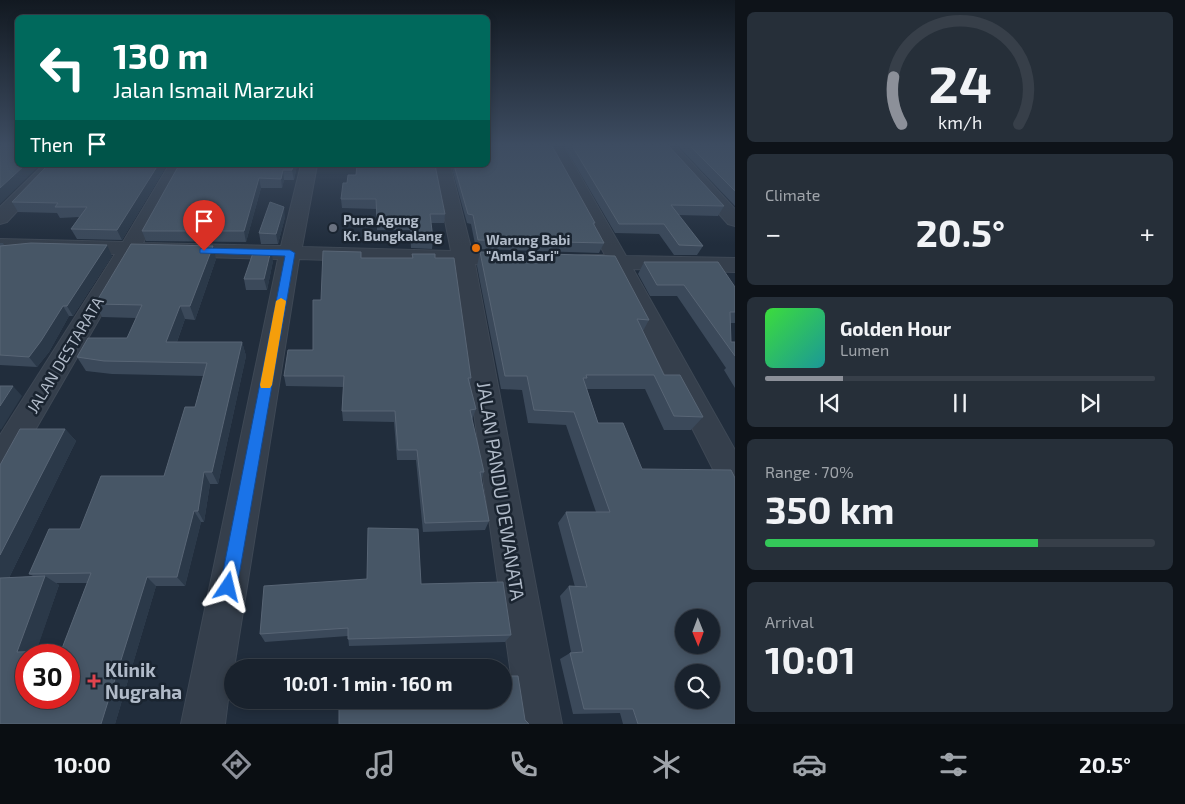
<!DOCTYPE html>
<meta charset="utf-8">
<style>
:root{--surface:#19222d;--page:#262f39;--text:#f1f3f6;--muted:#9fa4aa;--line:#373f49;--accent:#8c9099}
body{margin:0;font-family:"Exo 2",sans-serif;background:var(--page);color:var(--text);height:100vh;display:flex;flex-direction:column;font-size:19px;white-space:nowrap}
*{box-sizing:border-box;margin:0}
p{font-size:16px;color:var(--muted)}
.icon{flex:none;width:28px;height:28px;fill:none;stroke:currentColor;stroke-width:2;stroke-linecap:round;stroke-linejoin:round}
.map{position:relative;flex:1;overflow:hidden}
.sheet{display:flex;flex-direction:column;gap:12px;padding:12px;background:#0e1319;width:450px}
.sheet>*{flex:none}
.banner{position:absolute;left:15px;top:15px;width:475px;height:152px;border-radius:8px;box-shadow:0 2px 8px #0003,0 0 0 1px var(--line);background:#00695c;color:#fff;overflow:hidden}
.needle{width:32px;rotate:179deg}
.buttons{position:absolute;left:675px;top:609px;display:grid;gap:10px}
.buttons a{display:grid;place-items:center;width:45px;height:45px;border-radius:50%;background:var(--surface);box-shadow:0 2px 8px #0003,0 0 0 1px var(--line);font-size:25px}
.speed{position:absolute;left:15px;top:644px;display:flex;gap:10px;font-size:25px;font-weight:700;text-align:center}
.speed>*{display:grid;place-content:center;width:65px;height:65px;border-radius:50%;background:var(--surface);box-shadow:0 2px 8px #0003,0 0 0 1px var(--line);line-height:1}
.speed .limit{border:8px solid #d22;background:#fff;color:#111}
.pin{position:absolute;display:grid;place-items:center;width:42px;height:42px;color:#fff;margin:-51px -21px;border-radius:50% 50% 50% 0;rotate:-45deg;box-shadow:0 0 5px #0007}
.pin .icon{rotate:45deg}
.me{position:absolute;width:55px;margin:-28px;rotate:10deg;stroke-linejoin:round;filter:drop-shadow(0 0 4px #0008)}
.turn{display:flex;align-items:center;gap:18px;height:105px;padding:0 15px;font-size:22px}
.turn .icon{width:65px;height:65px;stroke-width:2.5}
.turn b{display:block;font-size:35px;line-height:42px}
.then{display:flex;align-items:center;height:48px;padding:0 15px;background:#0003;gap:10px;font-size:19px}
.big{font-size:38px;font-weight:700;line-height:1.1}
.sheet .card{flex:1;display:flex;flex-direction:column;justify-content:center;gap:8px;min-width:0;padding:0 18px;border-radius:8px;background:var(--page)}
.sheet .dial{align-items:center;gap:0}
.dial svg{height:130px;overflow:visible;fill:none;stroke:var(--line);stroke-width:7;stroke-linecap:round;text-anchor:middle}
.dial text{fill:var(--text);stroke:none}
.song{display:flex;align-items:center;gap:15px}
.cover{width:60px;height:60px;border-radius:8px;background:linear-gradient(135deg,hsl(120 70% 55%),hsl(180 70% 35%))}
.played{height:5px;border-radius:2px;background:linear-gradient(90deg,var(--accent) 20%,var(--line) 20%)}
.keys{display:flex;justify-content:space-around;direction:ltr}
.heat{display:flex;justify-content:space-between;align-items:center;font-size:28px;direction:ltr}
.charge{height:8px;border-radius:4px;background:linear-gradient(90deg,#34c759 70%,var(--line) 0)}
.trip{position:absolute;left:224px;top:659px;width:288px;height:50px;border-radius:25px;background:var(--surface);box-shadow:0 2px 8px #0003,0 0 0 1px var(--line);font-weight:700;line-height:50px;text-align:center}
.dock{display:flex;height:80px;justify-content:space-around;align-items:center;background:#0a0e12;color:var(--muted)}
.dock .icon{width:35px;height:35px}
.dock .on{color:var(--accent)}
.dock b{font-size:22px;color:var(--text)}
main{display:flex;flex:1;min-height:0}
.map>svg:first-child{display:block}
</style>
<main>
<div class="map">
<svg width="735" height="724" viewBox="0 0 735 724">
<rect width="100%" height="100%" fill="#212d3c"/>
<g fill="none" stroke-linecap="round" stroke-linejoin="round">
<g stroke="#3e4855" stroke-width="2">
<path id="minor" d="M546,144H562L626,256L735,258V272L633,269L735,450V496L724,491L611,268L575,266L572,261L575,256L583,255H605Z
M657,144H674L735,209V226L728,224Z
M43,165H60L7,222L0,224V207Z
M169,165H185L143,243L281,246L301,165H317L302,247L451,251L434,165H450L472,252L521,255L525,259L521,263L514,265L475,264L562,724H518L453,264L299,259L234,668H232L225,724H181L278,259L136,255L11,472L0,476V435L115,254L0,251V239L123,242Z"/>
</g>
<use href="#minor" fill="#353f4c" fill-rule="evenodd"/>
</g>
<path fill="#3b495a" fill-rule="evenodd" d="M563,144H667L724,206L718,216L678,215L703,246L697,255H674L659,234L615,233Z
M676,144H735V206Z
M167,165L122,240L77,239L71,229L79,217L60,218L57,213L18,212L12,202Z
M179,165H297L294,180H284L282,188H261L246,242L146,241L142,231Z
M451,165H488L595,223L594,226L604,243L599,253L476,249L471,224L467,223Z
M356,175L445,214L444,223H431L433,239L432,249L411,248L410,230H377L376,209L342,208L341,199L347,183Z
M285,217L278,244H261L259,233Z
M0,243H3L4,245L112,256L73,316H69L49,352L37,367L0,365Z
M480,252L649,320L643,331L664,375L703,417L691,430H664L645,389H587L598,423L735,724H623L620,713L573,714L560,659L570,653L571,652L560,596L569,586L575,587L558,523L566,512H596L566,425L528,423L522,390L501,389L477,266Z
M412,254L435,258L471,378L470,385L476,409L472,420L484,472L481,480L489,521L485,530L423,532L416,460H397L394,422L343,421L342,411L343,387L286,386L284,376L313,350L321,300L361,258H412Z
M216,259L195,320L185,319L177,342H242L246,356L218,484H210L204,522H201L185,586H156L115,724H0V465L65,429L76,441L9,578L33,576L29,574L80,529L164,476L195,407L203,376L112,374L86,371L77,357L127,338L136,318L102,317L95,304ZM56,583H87L61,651H36L59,585Z
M273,261L267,290H246L244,279Z
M644,262L735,287V323H730L731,342H735V388L724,370L726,368L677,296H650L638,274Z
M421,584L511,635L505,642L349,646L348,636L265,642L260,634Z"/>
<path fill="#2b3949" d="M25,165H40L0,204V188Z
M158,165H167L122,240L117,230Z
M293,165H297L294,180L292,170Z
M283,170L284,180L282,188L281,179Z
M259,178L261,188L246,242L244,231Z
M284,207L285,217L278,244L276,234Z
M107,245L112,256L73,316L67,306Z
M213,246L216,259L195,320L190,306Z
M271,250L273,261L267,290L264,279Z
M63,306L69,316L49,352L37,367L29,357Z
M180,306L185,319L172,355L166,342Z
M242,342L246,356L218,484L212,472Z
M13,386L22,396L1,430L0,429V406Z
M65,429L76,441L4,588L0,586V555Z
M204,472L210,484L204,522L198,511Z
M194,511L201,522L185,586L177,577Z
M45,576L59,585L35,655L17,652Z
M147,577L156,586L115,724H101Z"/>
<path fill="#475666" stroke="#586575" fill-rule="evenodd" d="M0,144H18V165H25L0,188Z
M488,144H551L595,223H593L604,243L478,240L473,215L468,214L454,165H488Z
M571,144H667L724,206L671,205L703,246L679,245L664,224H619Z
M688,144H735V191Z
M48,165H158L117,230L71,229L87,207H55L58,203L12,202Z
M179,165H293L292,170H283L281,179L259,178L244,231H142Z
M357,165H435L445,214H430L433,239H412L411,220H377L376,199H341L343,183H347L348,175H356Z
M270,202L284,207L276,234L259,233Z
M31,243L107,245L67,306H63L41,341L29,357L0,355V246Z
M131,244L213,246L190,306H180L166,342H242L212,472H204L198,511H194L177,577H147L101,724H0V578L45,576L17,652L61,651L91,573L29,574L49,529H80L101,476H164L185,407H195L207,363L104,361L77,357L88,338H127L142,305L95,304ZM26,655H69V698H26Z
M254,250H271L264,279H244Z
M323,251L361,252V258H413L412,254H435V258H454L471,378H468L476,409L470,410L484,472H480L489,521L425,523L417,450H398L395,411H342L344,376H284L288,350H313V300H321Z
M480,252L615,256L649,320L637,319L664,375H680L703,417L674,416L654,375H586L587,378H583L598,423H623L642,469L731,470L735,478V724H638L633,709H584L570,653L583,652L569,586L587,587L566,512H610L574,412L534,410L527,376H505ZM684,618H711V645H684ZM684,672H711V700H684Z
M644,262H718L735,287V312H730L731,342H735V356L684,285H657Z
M0,386H13L0,406Z
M20,429H65L0,555V465Z
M368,528L418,529L421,584L503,582L511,635L348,639V628L260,634L264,586L367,579Z
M502,676H518L525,720L529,724H339V700H502Z"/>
<linearGradient id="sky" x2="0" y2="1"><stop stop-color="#121921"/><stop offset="0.59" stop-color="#3d4c61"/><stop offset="1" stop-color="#3d4c61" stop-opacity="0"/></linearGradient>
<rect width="735" height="245" fill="url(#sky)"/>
<path fill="#1a73e8" stroke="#114b97" d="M204,248L290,250L295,253L237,587L234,592L228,595L223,592L220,587L285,256L200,253V249Z"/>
<path fill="#f59e0b" d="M281,298L286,301L272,385L270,388H261L260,385L276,301Z"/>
<circle fill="#6b7280" stroke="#1a2430" stroke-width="2" cx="333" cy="228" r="5"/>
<circle fill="#e8710a" stroke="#1a2430" stroke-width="2" cx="476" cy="248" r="5"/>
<path fill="#e0444e" stroke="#1a2430" stroke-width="2" d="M91.5 673.5h5v5h5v5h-5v5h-5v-5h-5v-5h5z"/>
<g text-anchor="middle" stroke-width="5" stroke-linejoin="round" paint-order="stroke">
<g font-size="14" font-weight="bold" fill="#b0bac8" stroke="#1a2430" text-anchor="start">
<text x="343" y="225">Pura Agung<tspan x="343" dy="16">Kr. Bungkalang</tspan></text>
<text x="486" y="245">Warung Babi<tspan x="486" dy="16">"Amla Sari"</tspan></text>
</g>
<g font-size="16" fill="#b0bac8" stroke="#1a2430">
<text transform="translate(65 355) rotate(-59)" y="6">JALAN DESTARATA</text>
</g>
<g font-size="19" fill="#b0bac8" stroke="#1a2430">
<text transform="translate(501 491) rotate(81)" y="7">JALAN PANDU DEWANATA</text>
</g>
<g font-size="19" font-weight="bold" fill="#b0bac8" stroke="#1a2430" text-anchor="start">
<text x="105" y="677">Klinik<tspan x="105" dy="22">Nugraha</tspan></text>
</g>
</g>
</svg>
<div class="buttons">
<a><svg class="needle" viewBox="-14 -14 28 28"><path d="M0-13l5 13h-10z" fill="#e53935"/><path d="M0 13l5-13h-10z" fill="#9fa4aa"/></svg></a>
<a><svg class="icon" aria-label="search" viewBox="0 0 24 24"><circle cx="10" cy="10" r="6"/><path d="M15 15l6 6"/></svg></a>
</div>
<div class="speed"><div class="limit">30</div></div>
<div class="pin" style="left:204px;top:251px;background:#d93025"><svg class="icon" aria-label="arrive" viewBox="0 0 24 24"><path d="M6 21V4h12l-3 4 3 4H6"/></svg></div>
<svg class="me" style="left:228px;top:587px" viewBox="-20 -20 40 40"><path d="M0-17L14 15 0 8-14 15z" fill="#1a73e8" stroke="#fff" stroke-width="4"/></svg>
<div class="trip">10:01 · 1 min · 160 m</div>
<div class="banner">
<div class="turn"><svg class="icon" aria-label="left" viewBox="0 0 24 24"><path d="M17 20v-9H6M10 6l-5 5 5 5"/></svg><div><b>130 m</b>Jalan Ismail Marzuki</div></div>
<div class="then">Then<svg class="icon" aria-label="arrive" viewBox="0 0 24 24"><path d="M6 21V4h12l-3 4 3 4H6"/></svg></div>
</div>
</div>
<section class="sheet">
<div class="card dial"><svg viewBox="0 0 100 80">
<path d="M14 69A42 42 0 1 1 86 69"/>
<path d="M14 69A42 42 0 0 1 9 40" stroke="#8c9099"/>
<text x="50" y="56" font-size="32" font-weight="700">24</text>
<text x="50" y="72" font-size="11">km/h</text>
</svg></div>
<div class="card"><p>Climate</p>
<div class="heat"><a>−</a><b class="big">20.5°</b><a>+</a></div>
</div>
<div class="card">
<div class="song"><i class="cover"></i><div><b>Golden Hour</b><p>Lumen</p></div></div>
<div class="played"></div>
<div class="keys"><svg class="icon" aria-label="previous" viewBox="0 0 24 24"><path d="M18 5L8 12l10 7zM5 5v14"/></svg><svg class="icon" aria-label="pause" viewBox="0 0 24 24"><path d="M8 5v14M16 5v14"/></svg><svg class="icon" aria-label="next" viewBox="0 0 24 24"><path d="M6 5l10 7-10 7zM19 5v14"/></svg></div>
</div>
<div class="card"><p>Range · 70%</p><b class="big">350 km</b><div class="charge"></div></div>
<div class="card"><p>Arrival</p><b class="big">10:01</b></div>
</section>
</main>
<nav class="dock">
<b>10:00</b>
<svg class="icon on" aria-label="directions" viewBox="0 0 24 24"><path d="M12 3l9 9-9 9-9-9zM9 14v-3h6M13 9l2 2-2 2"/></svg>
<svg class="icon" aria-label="music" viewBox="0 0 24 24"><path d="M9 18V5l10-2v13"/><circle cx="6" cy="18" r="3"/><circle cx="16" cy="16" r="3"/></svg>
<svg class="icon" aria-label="phone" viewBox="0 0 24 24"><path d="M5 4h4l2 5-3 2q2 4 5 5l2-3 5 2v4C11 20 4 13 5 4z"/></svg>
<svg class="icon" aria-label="climate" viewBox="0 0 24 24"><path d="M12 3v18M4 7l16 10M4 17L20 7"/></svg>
<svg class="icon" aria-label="car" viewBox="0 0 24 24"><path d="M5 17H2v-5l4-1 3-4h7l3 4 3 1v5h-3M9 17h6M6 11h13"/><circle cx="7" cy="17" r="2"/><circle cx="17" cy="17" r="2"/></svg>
<svg class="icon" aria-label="filters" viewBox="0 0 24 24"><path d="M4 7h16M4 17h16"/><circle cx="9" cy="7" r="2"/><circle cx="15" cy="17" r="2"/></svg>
<b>20.5°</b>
</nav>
